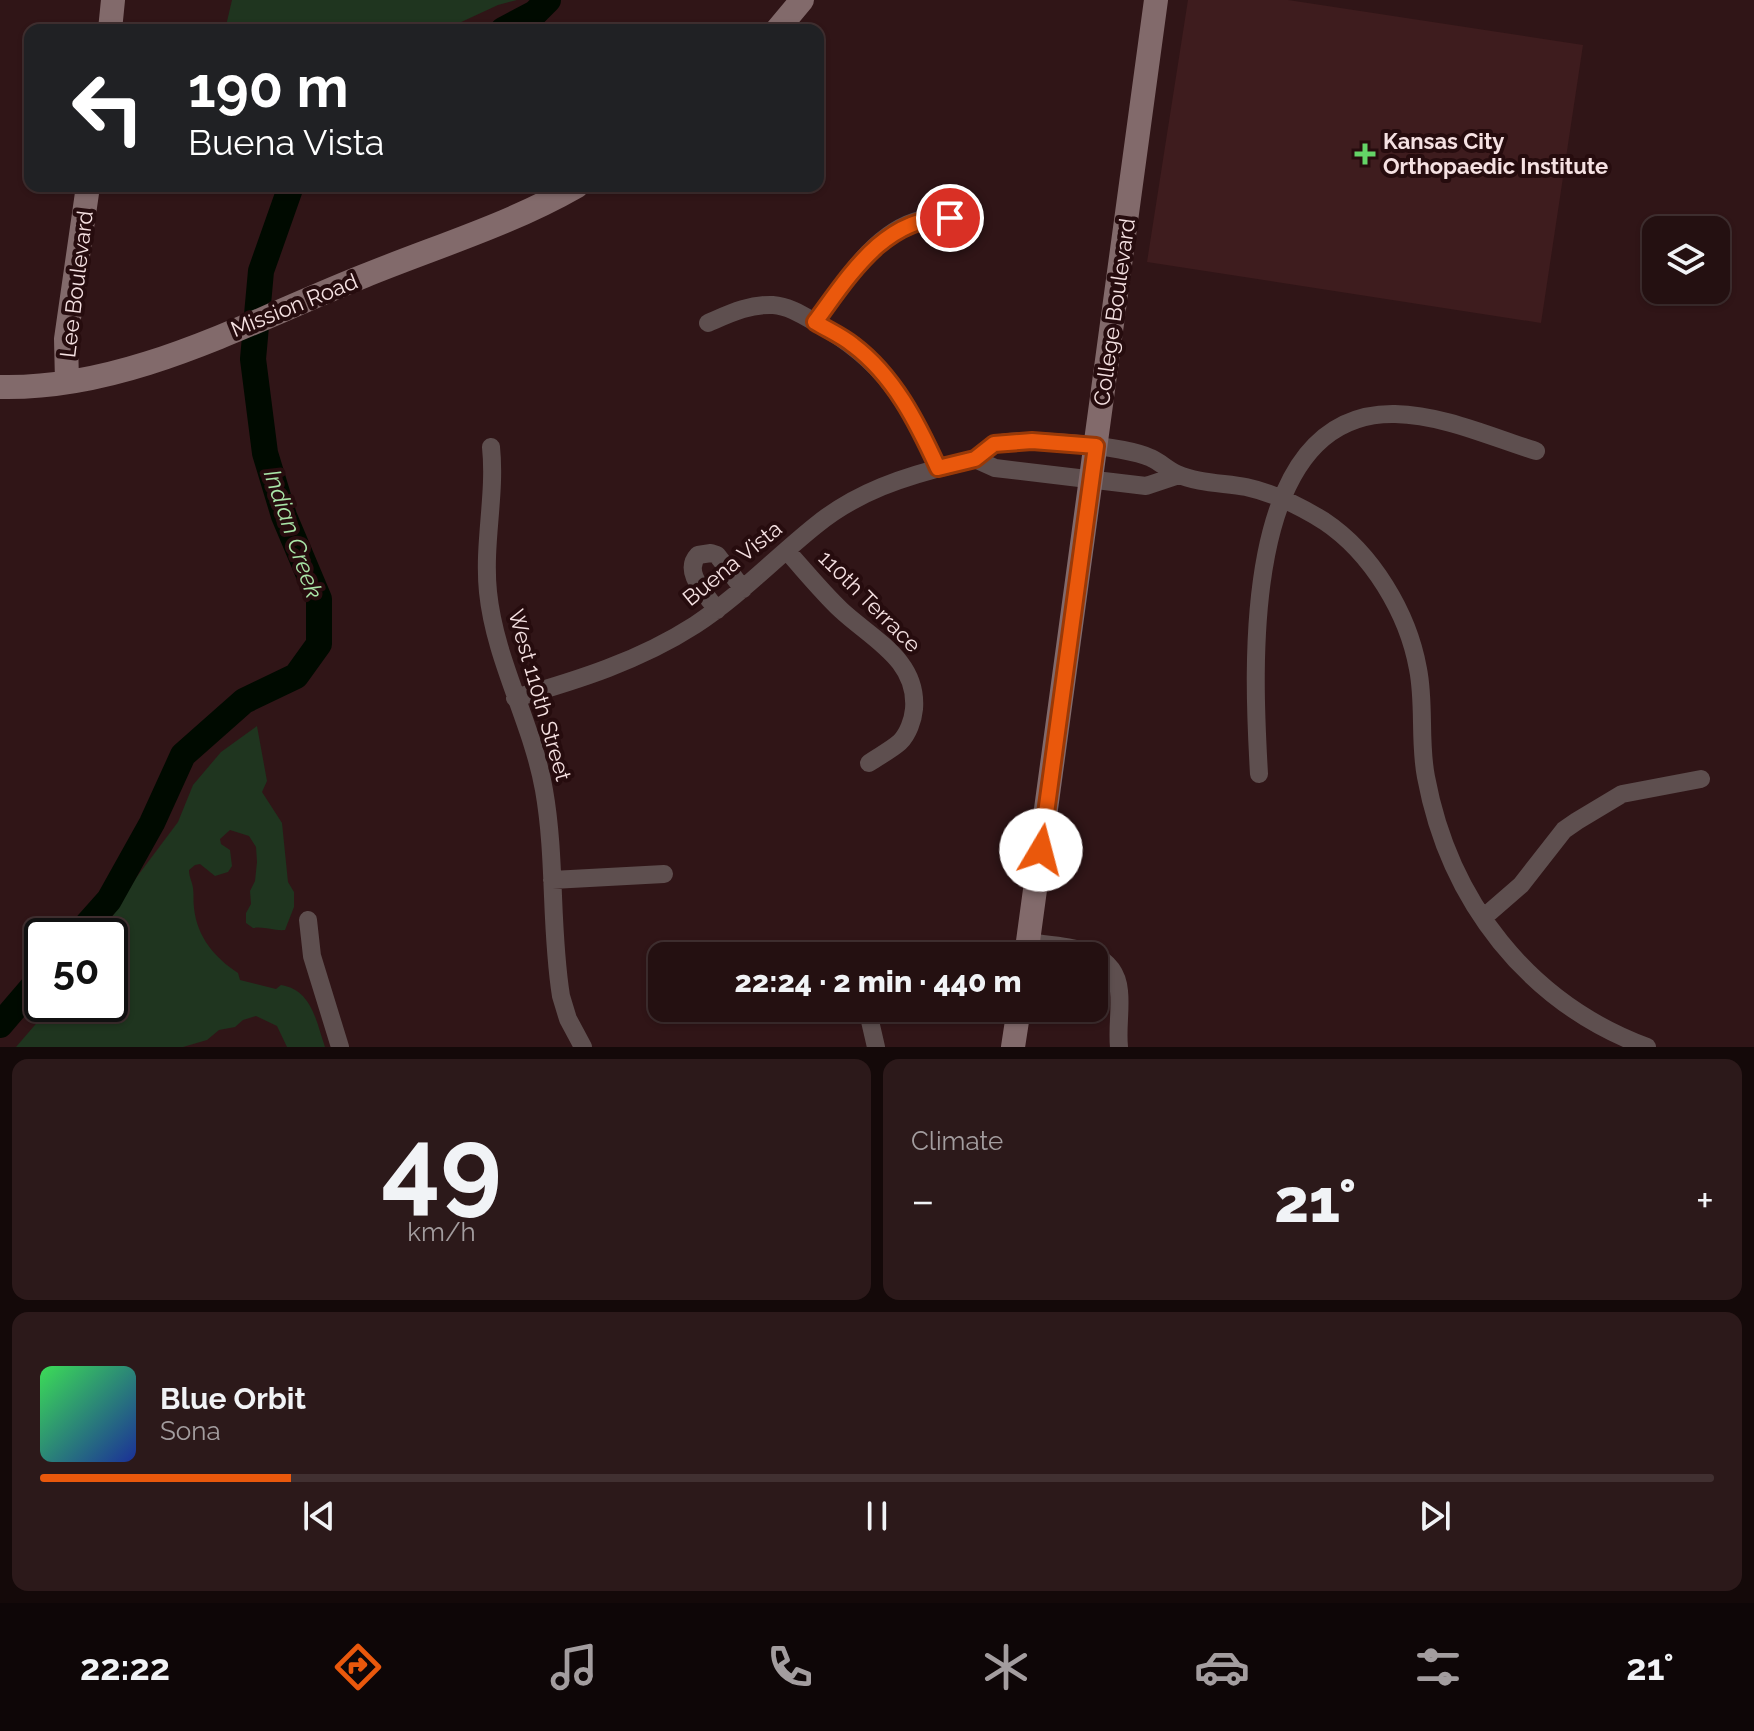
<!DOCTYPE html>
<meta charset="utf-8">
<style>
:root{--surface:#241011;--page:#2c191a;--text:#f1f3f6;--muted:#a39d9f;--line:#413031;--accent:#ea580c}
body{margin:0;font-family:Raleway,sans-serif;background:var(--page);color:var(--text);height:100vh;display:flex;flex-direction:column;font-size:30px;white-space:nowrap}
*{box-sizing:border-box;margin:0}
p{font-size:26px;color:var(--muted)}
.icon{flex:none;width:44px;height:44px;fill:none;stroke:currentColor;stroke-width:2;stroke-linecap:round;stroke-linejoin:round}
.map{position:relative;height:1047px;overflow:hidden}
.details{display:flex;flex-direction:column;gap:12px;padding:12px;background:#140909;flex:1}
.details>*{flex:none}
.guide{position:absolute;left:24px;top:24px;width:800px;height:168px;border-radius:16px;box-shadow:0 2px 6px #0004,0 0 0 2px var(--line);background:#202124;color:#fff;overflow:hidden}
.buttons{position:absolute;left:1642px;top:216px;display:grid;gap:16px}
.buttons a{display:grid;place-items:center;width:88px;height:88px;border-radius:16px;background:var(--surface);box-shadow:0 2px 6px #0004,0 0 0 2px var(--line);font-size:40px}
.speed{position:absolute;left:24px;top:918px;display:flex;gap:16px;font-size:40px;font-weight:700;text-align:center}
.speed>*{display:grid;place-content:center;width:104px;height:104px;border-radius:50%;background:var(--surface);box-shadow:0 2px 6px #0004,0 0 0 2px var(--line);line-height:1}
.speed .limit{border:4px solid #111;border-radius:12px;background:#fff;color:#111}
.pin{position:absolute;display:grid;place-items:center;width:68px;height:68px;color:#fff;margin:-34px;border:4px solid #fff;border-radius:50%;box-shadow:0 2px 8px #0007}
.me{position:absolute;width:88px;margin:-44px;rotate:8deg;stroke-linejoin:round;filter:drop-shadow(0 0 6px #0008)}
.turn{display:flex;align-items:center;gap:28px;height:168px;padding:0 32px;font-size:36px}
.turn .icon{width:104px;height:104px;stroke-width:2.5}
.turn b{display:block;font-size:56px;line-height:68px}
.big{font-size:60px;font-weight:800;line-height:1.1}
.details .tile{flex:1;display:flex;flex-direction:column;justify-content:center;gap:12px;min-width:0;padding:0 28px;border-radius:16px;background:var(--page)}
.details .dial{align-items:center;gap:0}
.dial b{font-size:104px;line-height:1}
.song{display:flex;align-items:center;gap:24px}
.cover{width:96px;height:96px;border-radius:12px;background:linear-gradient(135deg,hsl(130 70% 55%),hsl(230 70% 35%))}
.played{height:8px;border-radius:4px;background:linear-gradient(90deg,var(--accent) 15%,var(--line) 15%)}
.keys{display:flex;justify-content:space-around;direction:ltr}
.heat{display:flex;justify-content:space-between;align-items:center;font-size:44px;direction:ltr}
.details .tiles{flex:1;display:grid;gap:12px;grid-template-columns:1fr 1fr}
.tile:last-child{grid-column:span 2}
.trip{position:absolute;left:648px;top:942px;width:460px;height:80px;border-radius:16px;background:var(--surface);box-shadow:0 2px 6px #0004,0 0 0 2px var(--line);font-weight:800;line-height:80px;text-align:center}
.dock{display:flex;height:128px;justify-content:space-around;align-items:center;background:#0e0607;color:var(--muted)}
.dock .icon{width:56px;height:56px}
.dock .current{color:var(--accent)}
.dock b{font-size:36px;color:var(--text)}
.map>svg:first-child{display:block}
</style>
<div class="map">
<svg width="1754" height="1047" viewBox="0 0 1754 1047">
<rect width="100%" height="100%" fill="#301517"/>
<path fill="#3e1c1e" d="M1188,0H1288L1583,45L1541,323L1147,262Z"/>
<path fill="#1f351f" d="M232,0H517L498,5L444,30H225Z
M257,726L267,781L262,792L282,823L288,882L294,892V907L285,930C273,931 265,926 253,928L246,923V913L251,904L250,891L255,881L257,862L256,847L249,836L230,830L220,839L221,844L230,850L232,866L228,872L215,876L200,864L195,865L189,870C189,877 192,881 193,888C194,895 193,901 194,908C197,937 215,958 238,973L240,980L276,989L281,985C312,990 316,1021 325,1047H287L277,1026L256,1016L243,1020L235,1027L219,1030L207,1040L183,1047H16L53,1004H110V936H102L106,927L136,878L178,822L193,785L221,752Z"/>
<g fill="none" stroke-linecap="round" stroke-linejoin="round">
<path stroke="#000a00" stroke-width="26" d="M503,30L535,13L548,0
M77,936L109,900L152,823L183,755L244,701L296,676L319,644V599L284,516L265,453L253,359L261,271L291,186
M0,1025L42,976"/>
<path stroke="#5e4f4f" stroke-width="18" d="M815,322C842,286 873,232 920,220C932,217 944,218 957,218
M708,323C729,314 749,304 773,305C789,306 804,316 818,324C883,360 908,402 938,468
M491,447C496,495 483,543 488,592C495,661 532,722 544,790C556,858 550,928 561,996L568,1019L583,1047
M975,459L995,468L1146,486L1179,475
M787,551C805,571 822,592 841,610C872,639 918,660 914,709C913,720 908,734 900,742C891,750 879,756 869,763
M717,610C706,594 682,572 698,555L711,553L717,555L743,589
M515,698C578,680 639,661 695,625C739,596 774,559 815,526C856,492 905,476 956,464C963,462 972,461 978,457C985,452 989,446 997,444C1024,436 1126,446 1151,458C1160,462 1168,470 1177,474C1197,483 1224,483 1246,487C1274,493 1300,506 1324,521C1372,553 1408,613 1418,669C1425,704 1419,742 1426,777C1449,901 1528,1003 1647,1047
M1259,774C1253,671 1239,411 1395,414C1443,415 1491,437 1536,451
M552,880L664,874
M1483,918L1521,885L1564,830L1577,821L1622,794L1701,779
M308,920L312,956L340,1047
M1028,942C1062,947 1115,946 1119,991C1121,1009 1117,1028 1119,1047
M867,1008L876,1047"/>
<path stroke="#826a6b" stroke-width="24" d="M110,30L113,0
M777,30L802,0
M67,382L66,339L88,186
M0,387C128,390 248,322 364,276C435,247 511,224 577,186
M1026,956L1156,0
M1013,1047L1019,1008"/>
</g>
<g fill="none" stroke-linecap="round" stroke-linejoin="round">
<g stroke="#983908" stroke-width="20">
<path id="route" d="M950,218C886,215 849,276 815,322C828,330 842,336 853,345C894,376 917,422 938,468L975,459L994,444L1032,441L1096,446L1041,850"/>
</g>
<use href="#route" stroke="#ea580c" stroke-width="14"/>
</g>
<path fill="#64d467" stroke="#260c0e" stroke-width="3" d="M1361 142h8v8h8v8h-8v8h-8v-8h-8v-8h8z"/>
<g text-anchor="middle" stroke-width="8" stroke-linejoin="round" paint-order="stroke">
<g font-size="22" font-weight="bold" fill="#f5e1e2" stroke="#260c0e" text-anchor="start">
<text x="1383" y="149">Kansas City<tspan x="1383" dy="25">Orthopaedic Institute</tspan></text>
</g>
<g font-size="22" fill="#f5e1e2" stroke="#260c0e">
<text transform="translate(76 284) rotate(-83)" y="8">Lee Boulevard</text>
<text transform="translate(294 305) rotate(-22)" y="8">Mission Road</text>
<text transform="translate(1114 312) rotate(-82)" y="8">College Boulevard</text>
<text transform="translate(732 563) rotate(-39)" y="8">Buena Vista</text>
<text transform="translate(870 601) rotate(45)" y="8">110th Terrace</text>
<text transform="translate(540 695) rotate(74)" y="8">West 110th Street</text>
</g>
<g font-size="24" font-style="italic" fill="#aae6a8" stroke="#260c0e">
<text transform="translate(293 534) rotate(71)" y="8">Indian Creek</text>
</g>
</g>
</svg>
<div class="buttons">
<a><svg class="icon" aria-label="layers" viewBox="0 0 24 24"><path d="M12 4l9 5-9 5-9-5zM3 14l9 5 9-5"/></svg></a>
</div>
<div class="speed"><div class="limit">50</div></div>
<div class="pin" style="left:950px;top:218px;background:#d93025"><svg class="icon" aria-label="arrive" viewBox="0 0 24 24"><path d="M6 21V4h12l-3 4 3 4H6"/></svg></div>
<svg class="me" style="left:1041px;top:850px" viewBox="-20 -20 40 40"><circle r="19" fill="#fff"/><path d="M0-13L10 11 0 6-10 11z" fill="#ea580c"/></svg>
<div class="trip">22:24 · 2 min · 440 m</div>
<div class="guide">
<div class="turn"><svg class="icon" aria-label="left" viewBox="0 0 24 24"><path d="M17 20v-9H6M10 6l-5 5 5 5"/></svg><div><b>190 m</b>Buena Vista</div></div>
</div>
</div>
<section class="details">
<div class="tiles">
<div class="tile dial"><b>49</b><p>km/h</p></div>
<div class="tile"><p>Climate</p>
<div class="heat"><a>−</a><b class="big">21°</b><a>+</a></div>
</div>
<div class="tile">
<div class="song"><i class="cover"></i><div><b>Blue Orbit</b><p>Sona</p></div></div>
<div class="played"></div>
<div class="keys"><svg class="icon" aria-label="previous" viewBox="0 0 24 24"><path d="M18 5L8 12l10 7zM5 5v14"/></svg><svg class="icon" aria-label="pause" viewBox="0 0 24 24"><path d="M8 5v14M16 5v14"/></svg><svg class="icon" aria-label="next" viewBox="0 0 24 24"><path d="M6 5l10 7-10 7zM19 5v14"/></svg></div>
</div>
</div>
</section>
<nav class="dock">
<b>22:22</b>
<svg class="icon current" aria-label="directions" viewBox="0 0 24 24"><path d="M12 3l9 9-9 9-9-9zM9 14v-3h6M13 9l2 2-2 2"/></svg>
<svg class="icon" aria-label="music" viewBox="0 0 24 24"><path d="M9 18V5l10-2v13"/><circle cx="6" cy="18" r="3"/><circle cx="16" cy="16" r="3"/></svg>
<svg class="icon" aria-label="phone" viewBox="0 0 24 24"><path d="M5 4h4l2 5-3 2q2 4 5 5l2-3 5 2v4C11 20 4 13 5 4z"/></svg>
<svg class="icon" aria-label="climate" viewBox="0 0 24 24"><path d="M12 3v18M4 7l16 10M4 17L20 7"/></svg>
<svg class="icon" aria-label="car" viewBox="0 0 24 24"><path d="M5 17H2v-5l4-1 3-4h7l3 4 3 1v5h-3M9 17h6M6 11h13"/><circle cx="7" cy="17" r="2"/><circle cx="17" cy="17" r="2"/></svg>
<svg class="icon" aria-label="filters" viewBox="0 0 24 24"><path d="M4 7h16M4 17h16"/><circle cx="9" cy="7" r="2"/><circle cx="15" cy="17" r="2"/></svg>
<b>21°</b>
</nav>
